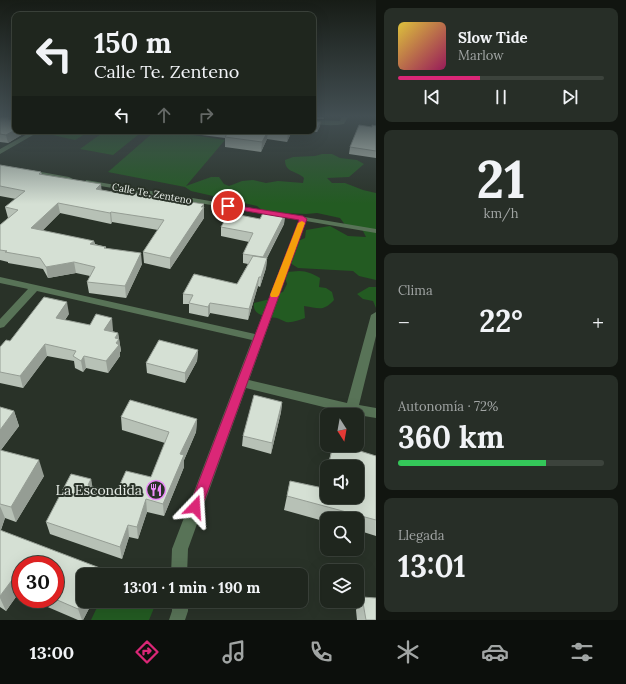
<!DOCTYPE html>
<html lang="es">
<meta charset="utf-8">
<style>
:root{--surface:#1f261e;--page:#272e27;--text:#f1f3f6;--muted:#a1a5a4;--line:#3c433c;--accent:#db2777}
body{margin:0;font-family:Lora,serif;background:var(--page);color:var(--text);height:100vh;display:flex;flex-direction:column;font-size:15px;white-space:nowrap}
*{box-sizing:border-box;margin:0}
p{font-size:13px;color:var(--muted)}
.icon{flex:none;width:22px;height:22px;fill:none;stroke:currentColor;stroke-width:2;stroke-linecap:round;stroke-linejoin:round}
.map{position:relative;flex:1;overflow:hidden}
.panel{display:flex;flex-direction:column;gap:8px;padding:8px;background:#111510;width:250px}
.panel>*{flex:none}
.banner{position:absolute;left:12px;top:12px;width:304px;height:122px;border-radius:8px;box-shadow:0 4px 16px #0002,0 0 0 1px var(--line);background:#1f261e;color:var(--text);overflow:hidden}
.needle{width:26px;rotate:169deg}
.tools{position:absolute;left:320px;top:408px;display:grid;gap:8px}
.tools a{display:grid;place-items:center;width:44px;height:44px;border-radius:8px;background:var(--surface);box-shadow:0 4px 16px #0002,0 0 0 1px var(--line);font-size:20px}
.speed{position:absolute;left:12px;top:556px;display:flex;gap:8px;font-size:20px;font-weight:700;text-align:center}
.speed>*{display:grid;place-content:center;width:52px;height:52px;border-radius:50%;background:var(--surface);box-shadow:0 4px 16px #0002,0 0 0 1px var(--line);line-height:1}
.speed .limit{border:6px solid #d22;background:#fff;color:#111}
.pin{position:absolute;display:grid;place-items:center;width:34px;height:34px;color:#fff;margin:-17px;border:2px solid #fff;border-radius:50%;box-shadow:0 1px 4px #0007}
.me{position:absolute;width:44px;margin:-22px;rotate:20deg;stroke-linejoin:round;filter:drop-shadow(0 0 3px #0008)}
.turn{display:flex;align-items:center;gap:14px;height:84px;padding:0 16px;font-size:18px}
.turn .icon{width:52px;height:52px;stroke-width:2.5}
.turn b{display:block;font-size:28px;line-height:34px}
.lanes{display:flex;align-items:center;height:38px;padding:0 16px;background:#0003;justify-content:center;gap:20px;direction:ltr}
.lanes .off{opacity:.35}
.big{font-size:30px;font-weight:800;line-height:1.1}
.panel .tile{flex:1;display:flex;flex-direction:column;justify-content:center;gap:6px;min-width:0;padding:0 14px;border-radius:8px;background:var(--page)}
.panel .dial{align-items:center;gap:0}
.dial b{font-size:52px;line-height:1}
.song{display:flex;align-items:center;gap:12px}
.cover{width:48px;height:48px;border-radius:6px;background:linear-gradient(135deg,hsl(50 70% 55%),hsl(330 70% 35%))}
.played{height:4px;border-radius:2px;background:linear-gradient(90deg,var(--accent) 40%,var(--line) 40%)}
.keys{display:flex;justify-content:space-around;direction:ltr}
.heat{display:flex;justify-content:space-between;align-items:center;font-size:22px;direction:ltr}
.charge{height:6px;border-radius:3px;background:linear-gradient(90deg,#34c759 72%,var(--line) 0)}
.trip{position:absolute;left:76px;top:568px;width:232px;height:40px;border-radius:8px;background:var(--surface);box-shadow:0 4px 16px #0002,0 0 0 1px var(--line);font-weight:800;line-height:40px;text-align:center}
.tab-bar{display:flex;height:64px;justify-content:space-around;align-items:center;background:#0c0f0c;color:var(--muted)}
.tab-bar .icon{width:28px;height:28px}
.tab-bar .current{color:var(--accent)}
.tab-bar b{font-size:18px;color:var(--text)}
main{display:flex;flex:1;min-height:0}
.map>svg:first-child{display:block}
</style>
<main>
<div class="map">
<svg width="376" height="620" viewBox="0 0 376 620">
<rect width="100%" height="100%" fill="#293228"/>
<path fill="#235b22" d="M60,131H90L75,140L53,135Z
M105,131H124L139,134L113,155L80,149Z
M155,131H167L225,140L186,186L211,177H219L224,184L229,186L242,181L253,180L266,183L278,181L303,183L304,178C296,170 285,173 285,160L293,157L315,156L322,154H332L340,158L357,160L364,164L349,177L327,178L332,183H345L363,190L376,193V280L359,276L353,271L298,268L287,261L294,243L305,238L306,230L330,226L348,236L366,237L362,229L346,226L340,218L317,213L306,214L264,212L257,206L191,191L185,187L108,172Z
M299,271C307,271 313,274 320,278L319,287L326,288L332,292L334,300C323,312 319,308 304,306L305,318C299,320 292,323 286,322C283,321 280,319 277,318C267,317 252,316 254,303L270,299L275,294L283,292L287,284L285,277L287,272Z
M369,287H376V308L373,301L363,299L357,294Z
M100,601H151L156,603L149,620H91Z"/>
<g fill="none" stroke-linecap="round" stroke-linejoin="round">
<path fill="#587357" fill-rule="evenodd" d="M0,117L15,118V122L0,118Z
M342,117H348L344,124C333,126 324,125 313,124V120L340,121Z
M33,131H40L0,154V149Z
M30,170L69,177L73,179L69,181L28,173V171Z
M86,180L376,229V233L306,221L249,380L347,403L371,315L376,312V336L359,405L376,408V418L352,414L246,388L188,549L187,575H171L172,549L252,340L37,291L4,327L0,328V319L28,289L0,283V277L255,334L299,220L89,184L85,182Z
M172,601H188V611L185,620H169L172,611Z"/>
</g>
<path fill="#b7c1b6" fill-rule="evenodd" d="M0,117L13,120L15,131H28L8,143L0,142Z
M313,117H324V119H313Z
M313,121L320,126L317,132L308,131H313Z
M376,126V158L349,154L350,147Z
M178,131H292L287,142L267,139L261,152L225,147V138L178,132Z
M0,165L41,172L42,175L102,190L204,207V218L170,269L144,263L143,252L158,230L112,222L111,224L60,213L42,231L94,241L95,244L106,247V249L142,264L126,298L89,293L87,282L90,276L76,273L48,278L43,269L8,263V262L0,260V225L8,218L5,207L16,199L0,196Z
M285,214L284,224L267,258L266,268L260,287L258,286L248,320L210,313L208,317L189,313V304H183V294L237,284L248,264L243,263V254L249,242L221,236V227Z
M69,314L65,320L113,330L112,331L118,333L121,351L120,352V356L108,373L86,368L83,372L75,368L74,361L47,356L23,388L0,383V347L10,341Z
M198,350L197,361L185,383L147,373L146,363Z
M282,402L281,412L271,454L242,446L243,436Z
M0,407L14,411L19,426L1,450L44,476L16,522L5,518L1,530L83,601H93L83,620H78L29,599H55L21,565V596L18,594L6,611L0,607Z
M121,417L197,419L196,432L184,460V467L164,516L147,512L138,539L129,537L122,559L50,534L46,522L91,479L92,487L116,493L151,477L165,443L122,430Z
M333,445L376,456V536L357,530V519H327V522L284,510L290,481L322,488ZM327,467H357L327,497Z
M362,597L376,620H357L356,610Z"/>
<path fill="#959d94" d="M321,122L320,126L317,132V128Z
M15,130V131H28L8,143L6,135Z
M268,131L267,139L261,152L262,142Z
M288,131H292L287,142L288,132Z
M101,184L102,194L96,189Z
M58,203L60,213L34,239L31,228Z
M204,204V218L170,269V258Z
M111,212L112,222L111,224L110,213Z
M285,214L284,224L262,267L263,257Z
M94,241L96,252L90,244Z
M141,253L142,264L126,298L125,286Z
M267,258L266,268L260,287L261,277Z
M74,262L76,273L48,278L46,267Z
M259,277L258,286L248,320L249,309Z
M67,302L69,314L58,329L56,318Z
M210,303V313L208,317V307Z
M112,318L113,330L105,341L104,330Z
M118,333L121,351L120,352V356L108,373L106,361L115,338Z
M45,344L47,356L23,388L20,376Z
M198,350L197,361L185,383V373Z
M84,356L86,368L83,372L81,361Z
M282,402L281,412L271,454L272,443Z
M14,411L19,426L0,451V430Z
M197,419L196,432L184,460V467L164,516L163,504L180,454Z
M39,460L44,476L16,522L11,507Z
M91,479L93,492L88,485Z
M146,499L147,512L138,539L137,527Z
M0,506L5,518L0,532Z
M128,525L129,537L122,559L120,547Z
M100,568L102,575H96Z
M12,580L18,594L6,611L0,598V596Z
M83,599V601H93L83,620H82L78,609Z"/>
<path fill="#d5e0d4" stroke="#959d94" d="M0,117H12L8,119L15,120V130L6,135L0,134Z
M313,121L321,122L317,128H313Z
M359,125L372,127V125L376,126V151L350,147Z
M229,131H268L262,142L225,137Z
M0,165L41,172L39,174L101,184L96,189L129,195L131,192L183,202L184,201L204,204L201,207H204L170,258L143,252L164,220L111,212L110,213L58,203L31,228L94,241L90,244L106,247L104,248L141,253L125,286L87,282L95,267L74,262L46,267L40,258L5,252L7,251L0,250V225L18,210L5,207L25,191L0,186Z
M264,211L285,214L263,257L243,254L253,233L221,227L229,213L260,219Z
M253,256L267,258L261,277H259L249,309L210,303L208,307L189,303L193,295L183,294L194,274L237,284Z
M44,297L67,302L56,318L90,325L96,314L112,318L104,330L118,333L115,338L119,339L116,343L119,345L106,361L84,356L81,361L73,356L76,351L45,344L20,376L0,372V347L6,340L10,341Z
M159,340L198,350L185,373L146,363Z
M254,395L282,402L272,443L243,436Z
M130,400L197,419L180,454L184,455L163,504L146,499L137,527L128,525L120,547L46,522L71,474L91,479L88,485L116,493L126,471L151,477L169,432L121,417Z
M0,407L14,411L0,430Z
M333,445H341L376,456V520L287,496L290,481L323,488L327,471V497H357V467H328Z
M0,450L39,460L11,507L0,504Z
M0,530L100,568L96,575H83V599L78,609L55,599V565H21V584L12,580L0,596Z
M362,597L376,598V620H366Z"/>
<linearGradient id="sky" x2="0" y2="1"><stop stop-color="#171c16"/><stop offset="0.57" stop-color="#434f53"/><stop offset="1" stop-color="#434f53" stop-opacity="0"/></linearGradient>
<rect width="376" height="204" fill="url(#sky)"/>
<path fill="#db2777" stroke="#8e194d" d="M225,204L303,216L307,219L202,507L200,511L195,513L191,511L189,507L299,220L228,208L224,206Z"/>
<path fill="#f59e0b" d="M302,221L305,223L279,295L277,297H271L270,295L298,223Z"/>
<defs>
<g id="restaurant-ring" transform="scale(1)"><circle r="9.5" fill="#293228" stroke="#ed8cf9" stroke-width="1.5"/><path d="M-5-6h1v4h1v-4h1v4h1v-4h1v5L-1.5 .5V6h-2V.5L-5-1ZM5-6V6H3V1.5H1.5Q1.5-4 5-6Z" fill="#ed8cf9"/></g>
</defs>
<g fill-rule="evenodd">
<use href="#restaurant-ring" x="156" y="490"/>
</g>
<g text-anchor="middle" stroke-width="4" stroke-linejoin="round" paint-order="stroke">
<g font-size="10" fill="#e4eae4" stroke="#293228">
<text transform="translate(152 193) rotate(10)" y="4">Calle Te. Zenteno</text>
</g>
<g font-size="14" fill="#e4eae4" stroke="#293228" text-anchor="end">
<text x="142" y="495">La Escondida</text>
</g>
</g>
</svg>
<div class="tools">
<a><svg class="needle" viewBox="-14 -14 28 28"><path d="M0-13l5 13h-10z" fill="#e53935"/><path d="M0 13l5-13h-10z" fill="#a1a5a4"/></svg></a>
<a><svg class="icon" aria-label="sound" viewBox="0 0 24 24"><path d="M4 9h4l5-4v14l-5-4H4zM17 9q2 3 0 6"/></svg></a>
<a><svg class="icon" aria-label="search" viewBox="0 0 24 24"><circle cx="10" cy="10" r="6"/><path d="M15 15l6 6"/></svg></a>
<a><svg class="icon" aria-label="layers" viewBox="0 0 24 24"><path d="M12 4l9 5-9 5-9-5zM3 14l9 5 9-5"/></svg></a>
</div>
<div class="speed"><div class="limit">30</div></div>
<div class="pin" style="left:228px;top:206px;background:#d93025"><svg class="icon" aria-label="arrive" viewBox="0 0 24 24"><path d="M6 21V4h12l-3 4 3 4H6"/></svg></div>
<svg class="me" style="left:195px;top:507px" viewBox="-20 -20 40 40"><path d="M0-17L14 15 0 8-14 15z" fill="#db2777" stroke="#fff" stroke-width="4"/></svg>
<div class="trip">13:01 · 1 min · 190 m</div>
<div class="banner">
<div class="turn"><svg class="icon" aria-label="left" viewBox="0 0 24 24"><path d="M17 20v-9H6M10 6l-5 5 5 5"/></svg><div><b>150 m</b>Calle Te. Zenteno</div></div>
<div class="lanes"><svg class="icon" aria-label="left" viewBox="0 0 24 24"><path d="M17 20v-9H6M10 6l-5 5 5 5"/></svg><svg class="icon off" aria-label="ahead" viewBox="0 0 24 24"><path d="M12 20V5M6 11l6-6 6 6"/></svg><svg class="icon off" aria-label="right" viewBox="0 0 24 24"><path d="M7 20v-9h11M14 6l5 5-5 5"/></svg></div>
</div>
</div>
<section class="panel">
<div class="tile">
<div class="song"><i class="cover"></i><div><b>Slow Tide</b><p>Marlow</p></div></div>
<div class="played"></div>
<div class="keys"><svg class="icon" aria-label="previous" viewBox="0 0 24 24"><path d="M18 5L8 12l10 7zM5 5v14"/></svg><svg class="icon" aria-label="pause" viewBox="0 0 24 24"><path d="M8 5v14M16 5v14"/></svg><svg class="icon" aria-label="next" viewBox="0 0 24 24"><path d="M6 5l10 7-10 7zM19 5v14"/></svg></div>
</div>
<div class="tile dial"><b>21</b><p>km/h</p></div>
<div class="tile"><p>Clima</p>
<div class="heat"><a>−</a><b class="big">22°</b><a>+</a></div>
</div>
<div class="tile"><p>Autonomía · 72%</p><b class="big">360 km</b><div class="charge"></div></div>
<div class="tile"><p>Llegada</p><b class="big">13:01</b></div>
</section>
</main>
<nav class="tab-bar">
<b>13:00</b>
<svg class="icon current" aria-label="directions" viewBox="0 0 24 24"><path d="M12 3l9 9-9 9-9-9zM9 14v-3h6M13 9l2 2-2 2"/></svg>
<svg class="icon" aria-label="music" viewBox="0 0 24 24"><path d="M9 18V5l10-2v13"/><circle cx="6" cy="18" r="3"/><circle cx="16" cy="16" r="3"/></svg>
<svg class="icon" aria-label="phone" viewBox="0 0 24 24"><path d="M5 4h4l2 5-3 2q2 4 5 5l2-3 5 2v4C11 20 4 13 5 4z"/></svg>
<svg class="icon" aria-label="climate" viewBox="0 0 24 24"><path d="M12 3v18M4 7l16 10M4 17L20 7"/></svg>
<svg class="icon" aria-label="car" viewBox="0 0 24 24"><path d="M5 17H2v-5l4-1 3-4h7l3 4 3 1v5h-3M9 17h6M6 11h13"/><circle cx="7" cy="17" r="2"/><circle cx="17" cy="17" r="2"/></svg>
<svg class="icon" aria-label="filters" viewBox="0 0 24 24"><path d="M4 7h16M4 17h16"/><circle cx="9" cy="7" r="2"/><circle cx="15" cy="17" r="2"/></svg>
</nav>
